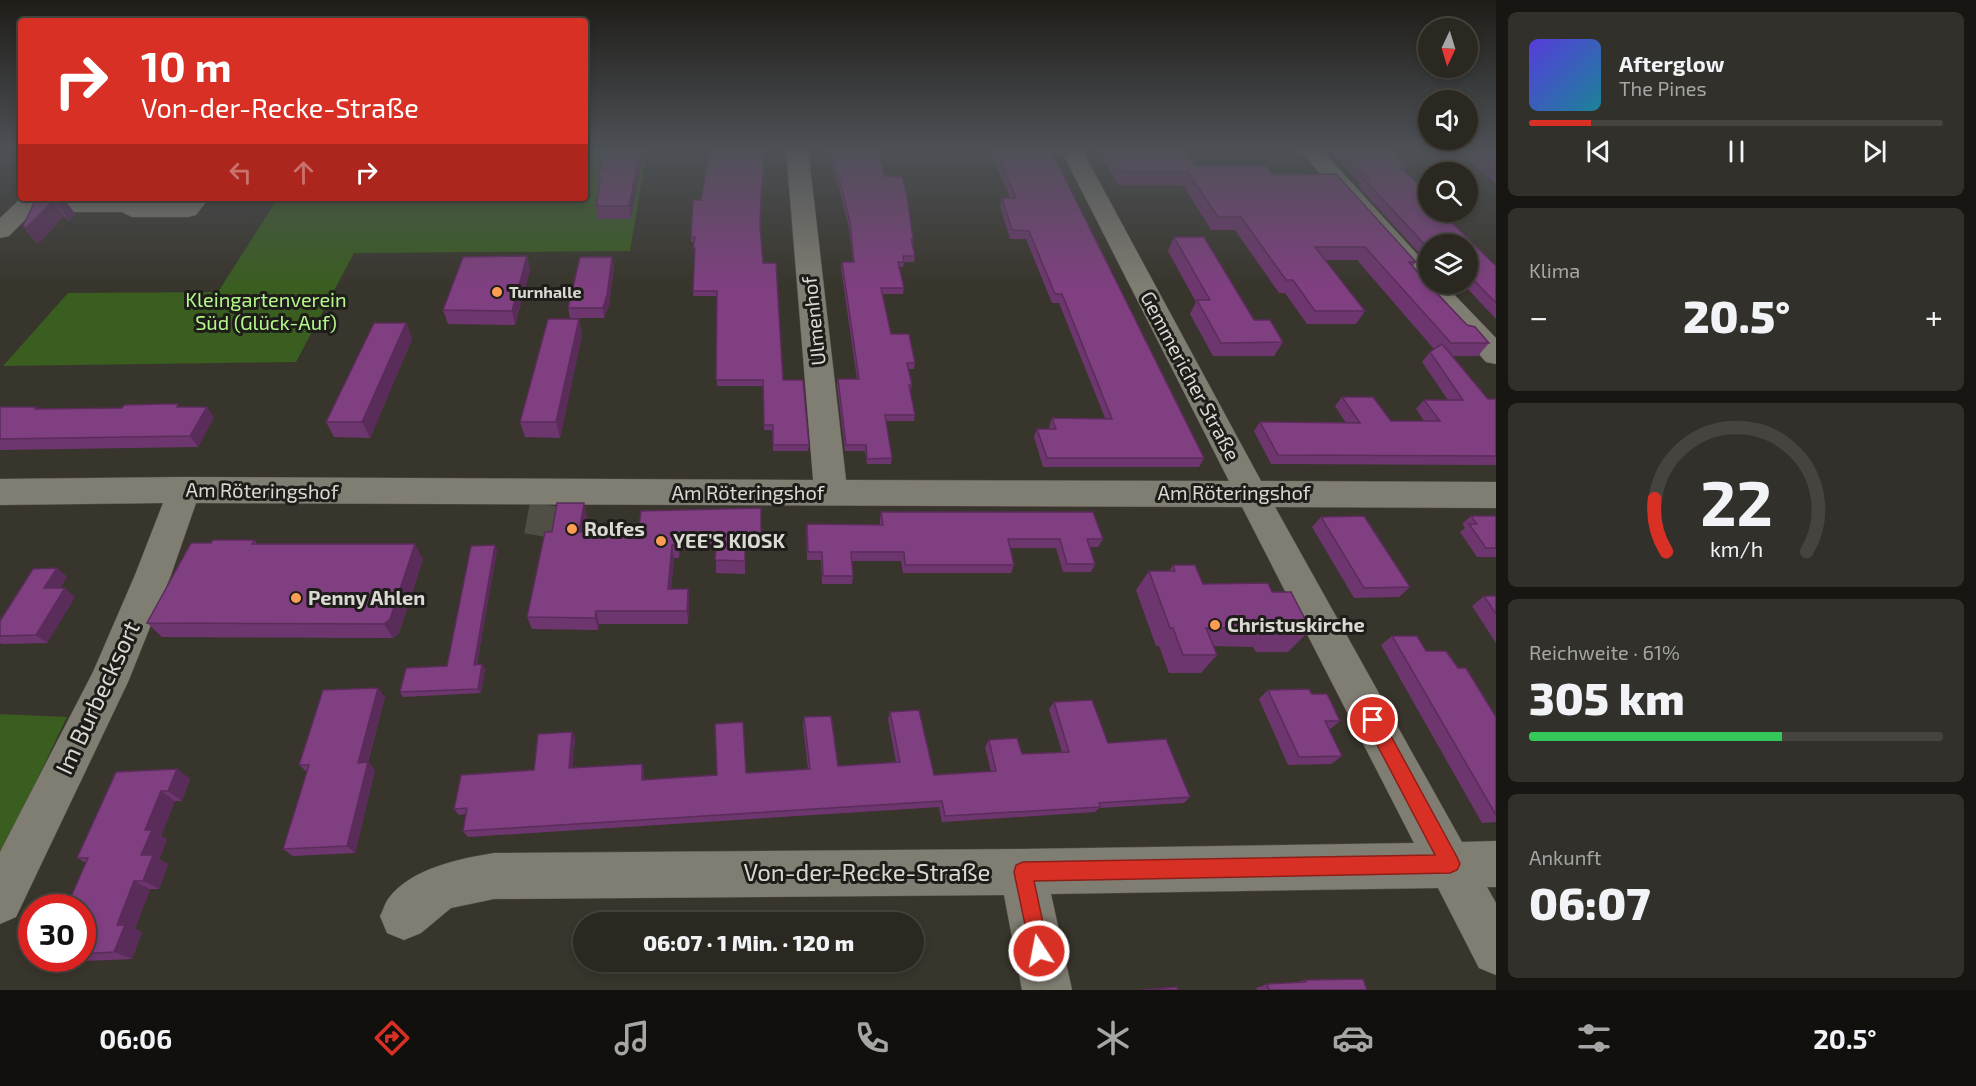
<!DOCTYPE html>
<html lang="de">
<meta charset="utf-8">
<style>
:root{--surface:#2a2821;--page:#32302a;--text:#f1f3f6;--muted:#a5a6a5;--line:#46443f;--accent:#d93025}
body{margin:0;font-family:"Exo 2",sans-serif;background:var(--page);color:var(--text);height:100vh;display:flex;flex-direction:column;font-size:22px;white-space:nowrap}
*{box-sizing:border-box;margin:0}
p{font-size:20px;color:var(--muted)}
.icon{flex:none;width:33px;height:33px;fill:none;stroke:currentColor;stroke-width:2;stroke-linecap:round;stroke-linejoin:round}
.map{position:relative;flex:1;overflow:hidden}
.details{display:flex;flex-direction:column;gap:12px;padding:12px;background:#171612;width:480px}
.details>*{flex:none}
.guide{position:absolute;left:18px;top:18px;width:570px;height:183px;border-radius:6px;box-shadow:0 3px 9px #0003,0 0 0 2px var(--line);background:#d93025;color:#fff;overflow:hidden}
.needle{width:39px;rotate:184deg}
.fabs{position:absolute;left:1418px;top:18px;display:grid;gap:12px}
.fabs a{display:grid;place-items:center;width:60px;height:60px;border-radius:50%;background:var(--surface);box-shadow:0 3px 9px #0003,0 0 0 2px var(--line);font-size:30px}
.speed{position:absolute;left:18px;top:894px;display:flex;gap:12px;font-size:30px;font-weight:700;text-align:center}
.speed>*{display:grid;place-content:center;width:78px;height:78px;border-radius:50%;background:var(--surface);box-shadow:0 3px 9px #0003,0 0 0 2px var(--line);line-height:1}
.speed .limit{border:9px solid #d22;background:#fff;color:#111}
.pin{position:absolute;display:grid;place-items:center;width:51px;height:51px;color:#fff;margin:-26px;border:3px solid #fff;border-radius:50%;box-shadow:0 2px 6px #0007}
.me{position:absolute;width:66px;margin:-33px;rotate:349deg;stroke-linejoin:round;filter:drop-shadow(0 0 4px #0008)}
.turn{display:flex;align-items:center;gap:21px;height:126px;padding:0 24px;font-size:27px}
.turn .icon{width:78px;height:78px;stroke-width:2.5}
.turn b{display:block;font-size:42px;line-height:51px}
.lanes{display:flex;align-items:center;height:57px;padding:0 24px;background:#0003;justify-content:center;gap:30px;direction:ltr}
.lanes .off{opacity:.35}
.big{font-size:45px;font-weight:800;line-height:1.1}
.details .tile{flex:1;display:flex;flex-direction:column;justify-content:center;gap:9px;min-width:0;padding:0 21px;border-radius:9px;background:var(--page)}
.details .dial{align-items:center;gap:0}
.dial svg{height:156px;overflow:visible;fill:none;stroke:var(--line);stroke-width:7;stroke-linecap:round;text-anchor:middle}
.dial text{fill:var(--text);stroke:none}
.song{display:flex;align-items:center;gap:18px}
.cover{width:72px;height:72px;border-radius:9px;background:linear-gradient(135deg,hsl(250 70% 55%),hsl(190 70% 35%))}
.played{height:6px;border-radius:3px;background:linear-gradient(90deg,var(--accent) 15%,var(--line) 15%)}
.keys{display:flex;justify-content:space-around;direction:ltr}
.heat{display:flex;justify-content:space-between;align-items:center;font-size:33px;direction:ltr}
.charge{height:9px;border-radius:4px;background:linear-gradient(90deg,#34c759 61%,var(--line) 0)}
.trip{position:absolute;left:573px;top:912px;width:351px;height:60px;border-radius:30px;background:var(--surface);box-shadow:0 3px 9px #0003,0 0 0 2px var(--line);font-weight:800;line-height:60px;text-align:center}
.dock{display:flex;height:96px;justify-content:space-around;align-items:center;background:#11100d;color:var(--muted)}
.dock .icon{width:42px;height:42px}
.dock .active{color:var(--accent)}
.dock b{font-size:27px;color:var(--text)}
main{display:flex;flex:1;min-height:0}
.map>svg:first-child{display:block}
</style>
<main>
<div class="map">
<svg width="1496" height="990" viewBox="0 0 1496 990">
<rect width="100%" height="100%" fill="#38352c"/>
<path fill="#3a5d20" d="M585,149H647L630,251L354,253L296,362L3,366L68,293L218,292L278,198H585Z
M0,714L67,717L0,857Z"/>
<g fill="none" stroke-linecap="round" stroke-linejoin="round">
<path stroke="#504e45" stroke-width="32" stroke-dasharray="32 16" stroke-linecap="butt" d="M540,536L548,492"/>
<g stroke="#545249" stroke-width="1">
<path id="minor" d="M786,148H808L846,480L1229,481L1060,148H1081L1261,481L1496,482V508L1275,507L1462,842L1496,841V887H1487L1496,903V975L1479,968L1438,888L1051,894L1072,990H1022L1004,895L494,899L451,908L421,933L404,940L387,933L380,916C383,911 385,903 388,899C411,868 459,859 494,853L1023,849L1414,843L1242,507L196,503L171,575L128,682L16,917L0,924V852L93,672L135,575L163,503L0,505V479L184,477L813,480Z
M1298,148H1320L1428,266V284H1444L1496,338V364L1486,362Z
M21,194V198H155L151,203H181L185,198H209L196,215L188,217H132L122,212H33L9,236L0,238V218L17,202Z"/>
</g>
<use href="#minor" fill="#807d72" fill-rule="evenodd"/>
</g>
<path fill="#6e366f" d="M605,148H644L631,219H598L596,206L599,190L598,179Z
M826,148H876L885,176L913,239L912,245L915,256L914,262H904L903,267H899L904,288L903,294H883L891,334L915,363L914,369H908L912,385L910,391L915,415L914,421H886L892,458L891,464H867L865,451H845L837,385L838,379H857L841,268L842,262H853L849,228L839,188Z
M989,148H1050L1204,458L1199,467H1043L1034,437L1037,429H1049V427L1052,418H1105L1059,303H1052L1026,239H1010L1000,206L1002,198H1010Z
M1097,148H1183L1195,166L1273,175L1416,262L1413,266L1467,325L1489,343L1478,356H1452L1488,399L1496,401V465L1271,464L1254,431L1260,422L1346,423L1335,406L1342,397L1391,421H1424L1416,409L1424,400H1448L1422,362L1430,352L1434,349L1357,260H1325L1365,311L1356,324H1307L1285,293H1279L1235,230H1211L1183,185H1118Z
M1328,148H1389L1407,166L1404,170L1453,217L1450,221L1496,266V319L1463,284H1467V244H1428V263L1358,186L1360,183Z
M1455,148H1496V184Z
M36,199H64L75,214L69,221L64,216L38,244L35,241L23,226Z
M701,200L761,202L760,226L763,263L783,380L809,445L808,451H773L772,430H764L763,386H717V296H693L695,254H694V242H691V237Z
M1174,237L1254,320L1283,342L1274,356H1213L1190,314L1196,302L1168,251Z
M527,256L530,270L515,325L448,324L443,310Z
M614,266L609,305L604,318H570L568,308Z
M579,319L582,335L560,438L525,437L520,422Z
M406,323L412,339L370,438L334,437L326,422Z
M0,407L40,409L180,407L214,417L198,447L0,450Z
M761,508V550H745V574L716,573V550H680L679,558H674L671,589H688L689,602L688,624H599L598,630L532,629L527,617L552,532L587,517L584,532H638Z
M881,512L1103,539L1098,547H1090L1095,564L1091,572H1063L1056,548H1010L1014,565L1011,573H903L901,561H852L853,576L852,584H822L821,560H807L806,532L807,524H880V520Z
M1471,516H1496V557H1477L1460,532L1465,528L1462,524Z
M1321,517L1410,587L1399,597L1354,598L1312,527Z
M254,540L257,544L423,559L399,633L393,638L162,637L147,623L211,543Z
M497,550L477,664L485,669L481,693L403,697L400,692L447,666Z
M1173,565L1203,584L1272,592L1306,621L1301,625L1306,634L1288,652H1256L1253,647L1213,646L1217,655L1201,673H1169L1159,646H1156L1136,590L1149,571H1169Z
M57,568L67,577L60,588L75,597L47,643L2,644L0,643V621Z
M1484,596H1496V643L1472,606Z
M1392,636L1426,651L1458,668L1496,717V822L1482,823L1381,645Z
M1268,690L1312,694L1340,721L1329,730L1342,756L1331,764L1288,765L1259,699Z
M385,697L368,762L375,770L355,853L293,856L283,849L307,772L299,765Z
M1054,702L1108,743L1190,797L1184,803L1099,808L1095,812L942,822L939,807L468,837L463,831L466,814L459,815L454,809L534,770L572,732L575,739L572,768L644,770V780L808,769L803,724L804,717L838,766L896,762L888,719L890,712L934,775L991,771L985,747L989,740L1022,754L1062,752L1049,709Z
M177,769L190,779L182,801H175L161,836L167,839L159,859L168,864L159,889H150L135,929L142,932L132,959L63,962L51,958H82V908L86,863L77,858Z
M1305,980L1367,990H1257L1256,988L1267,984L1298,982Z"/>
<path fill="#5a2c5a" d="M641,148H644V150L631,219L629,206Z
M64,199L75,214L69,221L58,205Z
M53,201L64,216L38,244L26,228Z
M527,256L530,270L515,325L512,311Z
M612,257L614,266L609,305L604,318L603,308Z
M579,319L582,335L560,438L556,422Z
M406,323L412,339L370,438L362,422Z
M207,407L214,417L198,447L190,436Z
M584,503L587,517L582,545L579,532Z
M678,537L680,550L679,558L678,545Z
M415,544L423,559L399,633L393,638L384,624Z
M495,545L497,550L476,669L474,665Z
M672,545L674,558L670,601L668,589Z
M57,568L67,577L54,597L44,588Z
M65,588L75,597L47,643L36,635Z
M688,589L689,602L688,624L687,611Z
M596,611L599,624L598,630L595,618Z
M482,664L485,669L481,693L478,689Z
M378,688L385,697L365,771L358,763Z
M572,732L575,739L572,774L569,768Z
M368,762L375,770L355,853L347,846Z
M642,764L644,770V786L642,780Z
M177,769L190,779L182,801L168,791Z
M161,791L175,801L161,836L167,839L159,859L168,864L159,889L143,881L141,855L145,830Z
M134,881L150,889L135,929L142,932L132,959L114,952L117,925Z"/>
<path fill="#803f81" stroke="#5a2c5a" stroke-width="1.5" d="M605,148H641L629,206H596L601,179H598Z
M710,148H765L761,196L760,225L763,263H776L783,380H803L809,445H773V425H764L763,380H716L717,291H693L695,248H693L695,237H691L693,200H701Z
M828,148H876L885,176L902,177L907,196L913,239H911L915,256H903L904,262H898L904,288H881L891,334H909L915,363H907L912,385H909L915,415H885L892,458L867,459L866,445H846L838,379H859L842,262H854L850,222L840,182Z
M995,148H1050L1204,458H1047L1037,429H1056L1052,418L1112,419L1062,294H1055L1029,231L1012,230L1002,198H1016Z
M1108,148H1183L1195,166H1266L1273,175L1336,174L1416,262H1409L1428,284L1467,325L1475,327L1489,343H1451L1365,247H1315L1365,311H1315L1293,280H1286L1241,217H1218L1188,172H1122Z
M1340,148H1389L1407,166H1399L1428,193V212H1447L1453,217H1446L1496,266V303L1467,273V244H1428V248L1363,178H1369Z
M1469,148H1496V172Z
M36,199H64L58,205L53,201L26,228L23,226Z
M1174,237H1204L1254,320H1270L1283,342L1221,343L1197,300H1210Z
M527,256L512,311L443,310L463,257Z
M580,257H612L607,295L603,308H568Z
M548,319H579L556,422H520Z
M374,323H406L362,422H326Z
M1442,344L1488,399H1495L1496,401V456L1278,455L1260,422L1360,423L1342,397H1373L1391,421H1440L1424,400H1463L1430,352Z
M159,404H178L177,407H207L190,436L0,439V407H37L35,409L122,408L124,405Z
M557,503H584L579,532H638L641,511L761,508V537H745V561L715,560L717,537H678V545H672L668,589H688L687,611H596L595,618L527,617L545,532H552Z
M881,512H1093L1103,539H1087L1095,564H1067L1060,539H1008L1014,565H905L904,552H851L853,576H823L822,552H808L807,524L883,525Z
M1364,516L1410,587L1364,588L1321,517Z
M1471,516H1496V548H1486L1469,524H1477Z
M213,540H254L252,544H415L390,619L384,624L147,623L191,543H211Z
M495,545L474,665L482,664L478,689L400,692L406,668L447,666L471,546Z
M1173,565H1195L1203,584L1268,583L1272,592H1291L1306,621H1299L1306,634H1273L1270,628H1206L1217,655H1183L1173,628H1170L1149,571H1175Z
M57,568L44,588H65L36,635L0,636V621L33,569Z
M1484,596H1496V614Z
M1392,636H1417L1426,651H1446L1458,668H1466L1496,717V815Z
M378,688L358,763L368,762L347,846L283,849L309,765H299L323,690Z
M1309,689L1312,694H1327L1340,721H1325L1342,756L1299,757L1268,690Z
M1092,700L1108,743L1166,739L1190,797L1099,803L1100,807L945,816L942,801L463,831L467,808L454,809L461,775L534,770L538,734L572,732L569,768L642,764V780L717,775L715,724L743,722L746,773L810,769L804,717L831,716L838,766L900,762L890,712L919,710L934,775L966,773L996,771L989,740L1017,738L1022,754L1069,752L1054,702Z
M177,769L168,791H161L145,830H152L141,855H153L143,881H134L117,925H125L114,952L82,954V908H66L88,858H77L116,772Z
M1363,979L1367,990H1269L1267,984L1306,982L1305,980Z
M1177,987L1178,990H1141Z"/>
<linearGradient id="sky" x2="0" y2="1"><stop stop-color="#1f1d18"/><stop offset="0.52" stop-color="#4d5156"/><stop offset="1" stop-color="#4d5156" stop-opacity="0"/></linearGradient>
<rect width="1496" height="287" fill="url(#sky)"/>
<path fill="#d93025" stroke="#8d1f18" stroke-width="1.5" d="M1373,712L1379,714L1457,857L1460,864L1457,870L1450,873L1034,881L1049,951L1046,958L1039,961L1032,958L1014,872L1016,865L1023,862L1435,855L1364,720L1367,714Z"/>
<g fill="#fc9d54" stroke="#1e1d19" stroke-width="2">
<circle cx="497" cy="292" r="6"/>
<circle cx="572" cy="529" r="6"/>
<circle cx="661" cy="541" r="6"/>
<circle cx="296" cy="598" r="6"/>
<circle cx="1215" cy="625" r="6"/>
</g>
<g text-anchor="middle" stroke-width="6" stroke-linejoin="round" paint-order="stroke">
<g font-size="16" font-weight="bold" fill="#dbd9d3" stroke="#1e1d19" text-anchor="start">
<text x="509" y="298">Turnhalle</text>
</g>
<g font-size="20" fill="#b5f78a" stroke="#1e1d19">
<text x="266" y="307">Kleingartenverein<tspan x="266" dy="23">Süd (Glück-Auf)</tspan></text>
</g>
<g font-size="20" fill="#dbd9d3" stroke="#1e1d19">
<text transform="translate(814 321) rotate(-96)" y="7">Ulmenhof</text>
<text transform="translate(1190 376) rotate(62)" y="7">Gemmericher Straße</text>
<text transform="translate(262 491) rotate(1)" y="7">Am Röteringshof</text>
<text x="748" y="500">Am Röteringshof</text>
<text x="1234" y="500">Am Röteringshof</text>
</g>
<g font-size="20" font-weight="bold" fill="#dbd9d3" stroke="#1e1d19" text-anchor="start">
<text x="584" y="536">Rolfes</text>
<text x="673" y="548">YEE'S KIOSK</text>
<text x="308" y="605">Penny Ahlen</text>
<text x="1227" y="632">Christuskirche</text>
</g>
<g font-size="24" fill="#dbd9d3" stroke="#1e1d19">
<text transform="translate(98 698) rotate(-65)" y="8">Im Burbecksort</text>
<text x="867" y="881">Von-der-Recke-Straße</text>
</g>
</g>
</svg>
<div class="fabs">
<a><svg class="needle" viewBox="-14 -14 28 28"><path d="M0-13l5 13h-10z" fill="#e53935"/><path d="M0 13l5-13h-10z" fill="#a5a6a5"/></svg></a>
<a><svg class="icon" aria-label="sound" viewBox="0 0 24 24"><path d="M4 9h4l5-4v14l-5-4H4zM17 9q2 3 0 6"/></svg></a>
<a><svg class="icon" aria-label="search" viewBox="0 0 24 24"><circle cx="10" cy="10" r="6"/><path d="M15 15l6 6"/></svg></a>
<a><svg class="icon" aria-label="layers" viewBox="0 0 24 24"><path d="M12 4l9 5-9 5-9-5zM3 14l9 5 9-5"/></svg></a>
</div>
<div class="speed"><div class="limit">30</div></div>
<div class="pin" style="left:1373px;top:720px;background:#d93025"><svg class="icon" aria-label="arrive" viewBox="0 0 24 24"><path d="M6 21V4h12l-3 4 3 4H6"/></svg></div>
<svg class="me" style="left:1039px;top:951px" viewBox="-20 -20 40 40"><circle r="17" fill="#d93025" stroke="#fff" stroke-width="3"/><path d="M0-11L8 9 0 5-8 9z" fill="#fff"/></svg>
<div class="trip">06:07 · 1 Min. · 120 m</div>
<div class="guide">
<div class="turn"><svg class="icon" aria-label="right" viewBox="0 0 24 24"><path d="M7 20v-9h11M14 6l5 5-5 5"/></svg><div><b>10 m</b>Von-der-Recke-Straße</div></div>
<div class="lanes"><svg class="icon off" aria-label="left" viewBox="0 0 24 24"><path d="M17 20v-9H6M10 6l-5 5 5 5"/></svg><svg class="icon off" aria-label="ahead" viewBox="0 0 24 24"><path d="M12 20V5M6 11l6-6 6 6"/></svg><svg class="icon" aria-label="right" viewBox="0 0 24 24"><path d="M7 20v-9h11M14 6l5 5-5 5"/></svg></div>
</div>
</div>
<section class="details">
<div class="tile">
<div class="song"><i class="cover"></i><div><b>Afterglow</b><p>The Pines</p></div></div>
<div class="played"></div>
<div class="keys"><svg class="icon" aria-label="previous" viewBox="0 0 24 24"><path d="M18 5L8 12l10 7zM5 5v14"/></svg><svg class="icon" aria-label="pause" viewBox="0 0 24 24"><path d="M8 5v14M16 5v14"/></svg><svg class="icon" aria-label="next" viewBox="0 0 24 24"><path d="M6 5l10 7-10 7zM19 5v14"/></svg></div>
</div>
<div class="tile"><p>Klima</p>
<div class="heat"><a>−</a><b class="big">20.5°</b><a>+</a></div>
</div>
<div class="tile dial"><svg viewBox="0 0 100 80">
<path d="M14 69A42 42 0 1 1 86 69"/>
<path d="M14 69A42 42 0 0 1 8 42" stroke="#d93025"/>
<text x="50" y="56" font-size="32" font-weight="700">22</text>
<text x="50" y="72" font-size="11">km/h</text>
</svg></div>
<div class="tile"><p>Reichweite · 61%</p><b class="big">305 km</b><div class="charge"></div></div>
<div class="tile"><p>Ankunft</p><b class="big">06:07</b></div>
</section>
</main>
<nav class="dock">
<b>06:06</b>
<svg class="icon active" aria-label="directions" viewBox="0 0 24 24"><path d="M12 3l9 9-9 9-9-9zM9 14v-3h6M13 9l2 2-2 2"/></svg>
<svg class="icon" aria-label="music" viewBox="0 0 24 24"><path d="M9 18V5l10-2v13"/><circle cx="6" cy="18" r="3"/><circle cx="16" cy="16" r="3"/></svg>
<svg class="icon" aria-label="phone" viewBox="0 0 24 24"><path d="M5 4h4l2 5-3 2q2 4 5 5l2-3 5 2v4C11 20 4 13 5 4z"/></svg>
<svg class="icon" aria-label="climate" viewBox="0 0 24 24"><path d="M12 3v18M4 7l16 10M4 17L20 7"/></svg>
<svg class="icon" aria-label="car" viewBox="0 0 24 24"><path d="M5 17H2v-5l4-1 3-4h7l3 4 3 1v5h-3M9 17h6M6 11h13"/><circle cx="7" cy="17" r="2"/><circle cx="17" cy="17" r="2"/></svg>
<svg class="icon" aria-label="filters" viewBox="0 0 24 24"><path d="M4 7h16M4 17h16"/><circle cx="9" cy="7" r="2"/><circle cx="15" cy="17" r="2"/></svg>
<b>20.5°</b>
</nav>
